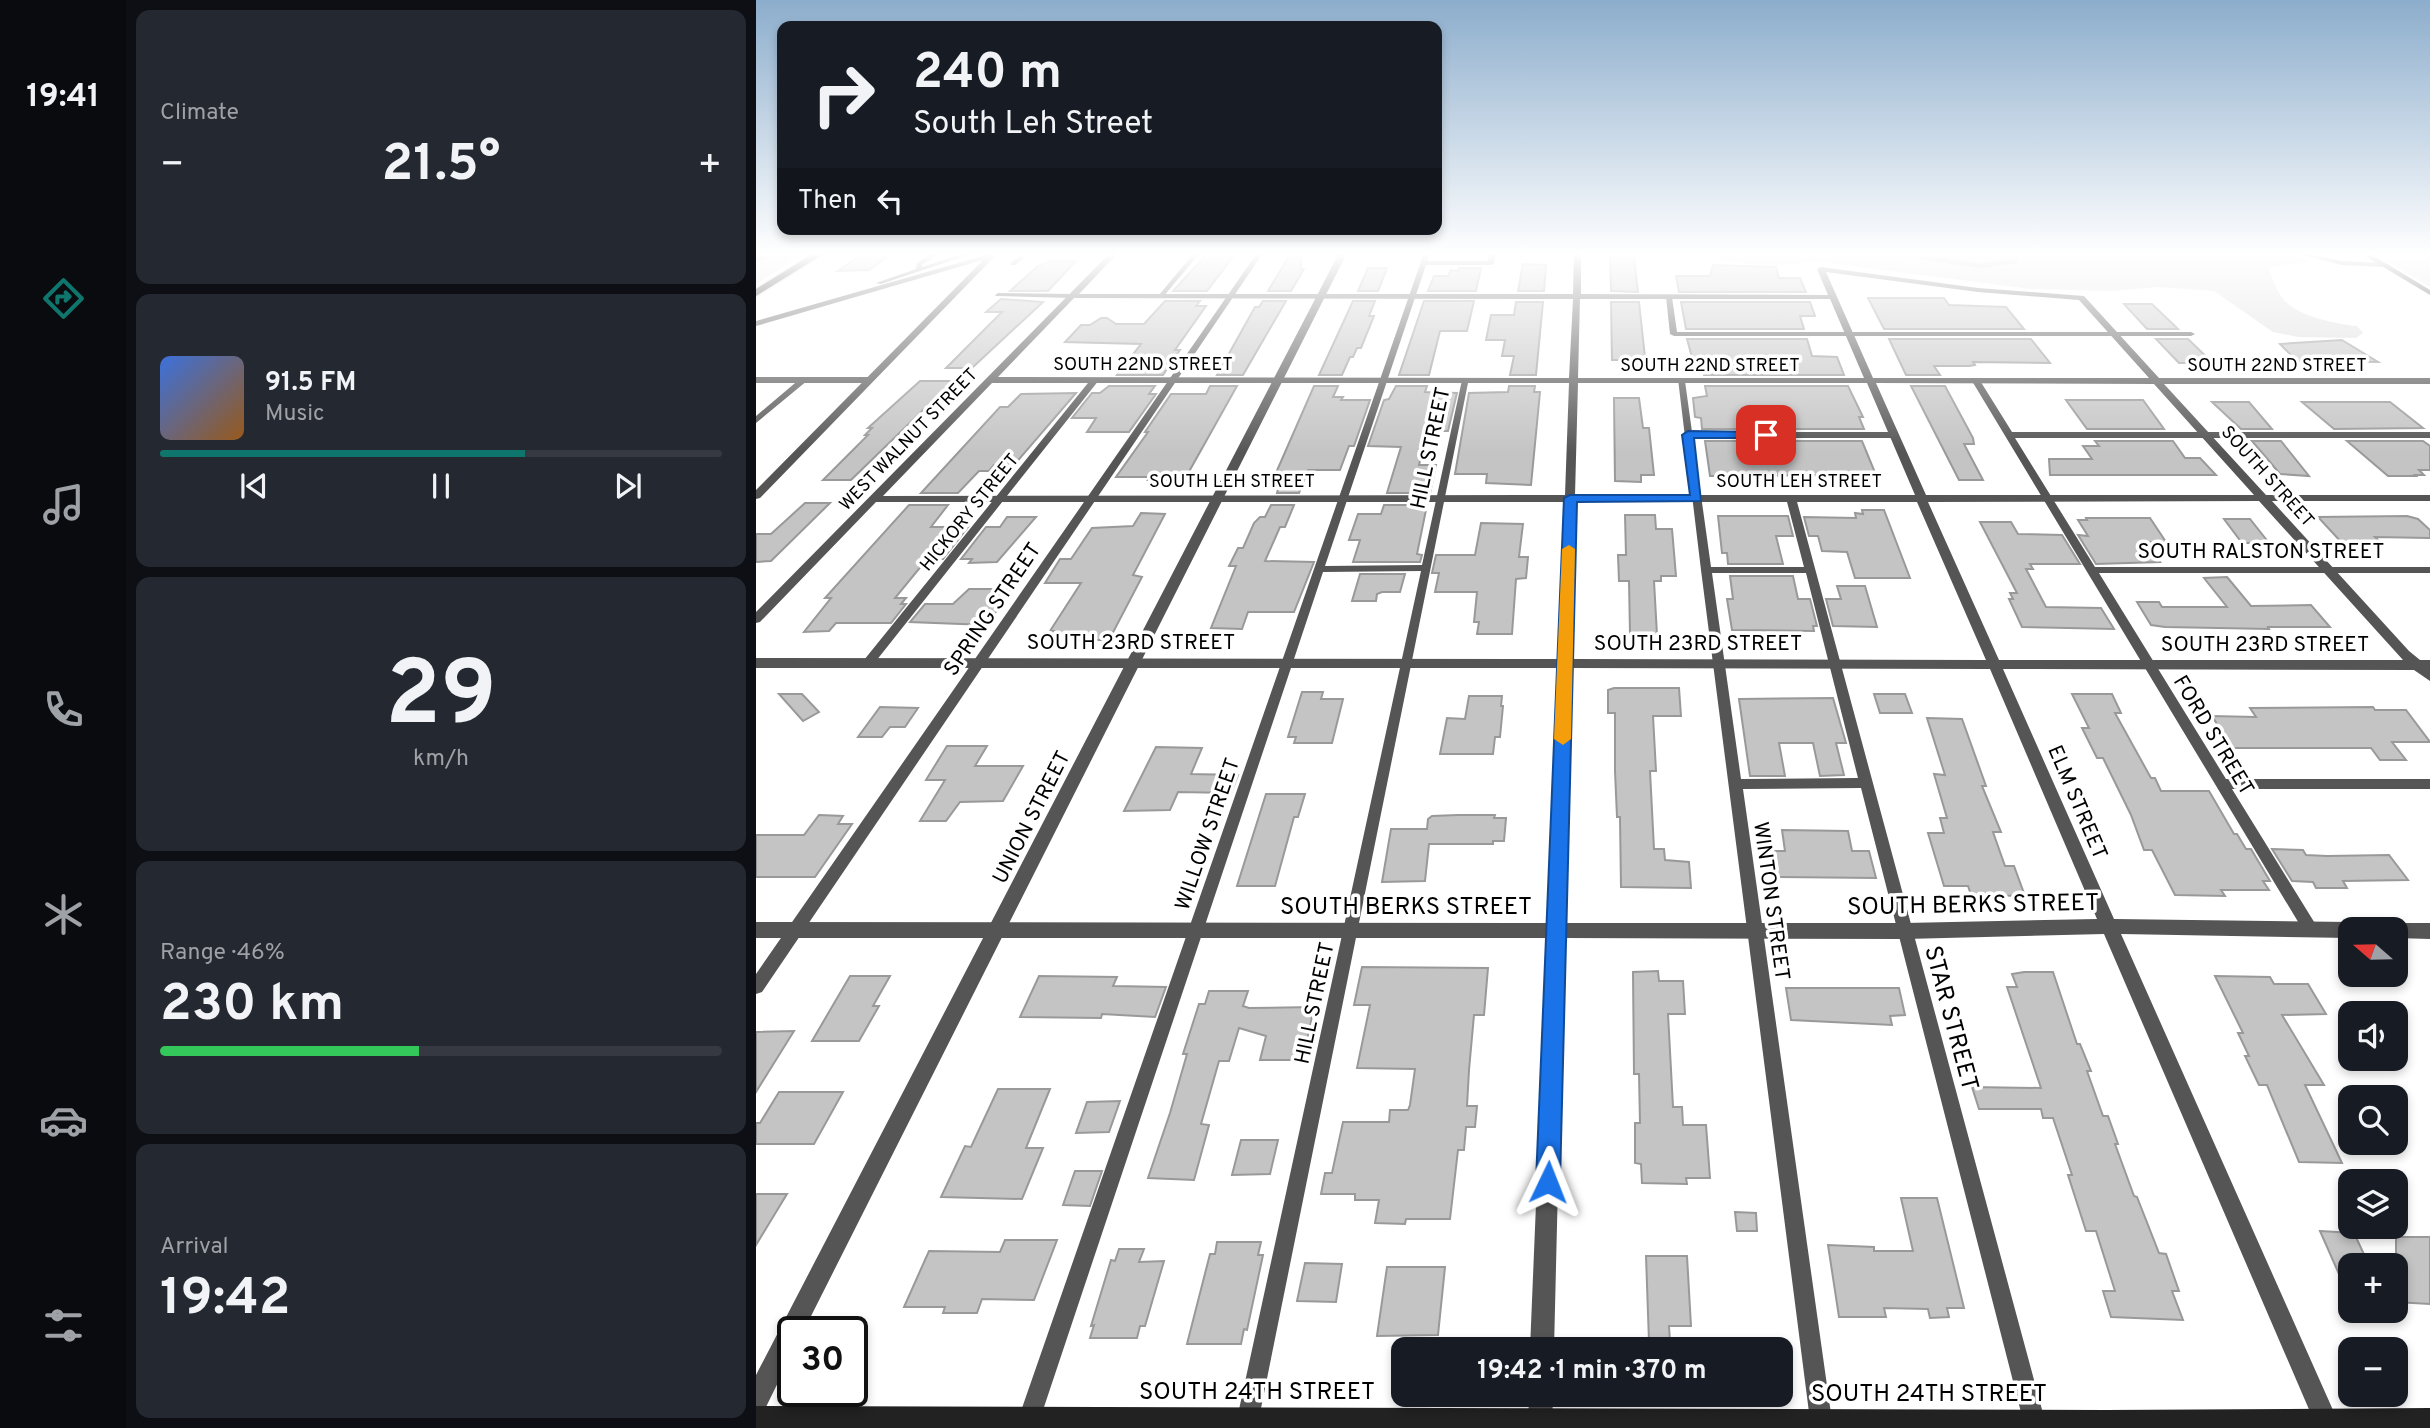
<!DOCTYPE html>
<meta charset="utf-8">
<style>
:root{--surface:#171b24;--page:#242831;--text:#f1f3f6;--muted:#9ea1a6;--line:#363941;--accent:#0f766e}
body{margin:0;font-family:Overpass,sans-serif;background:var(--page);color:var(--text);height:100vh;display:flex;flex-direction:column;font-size:26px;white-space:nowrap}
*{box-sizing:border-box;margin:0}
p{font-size:23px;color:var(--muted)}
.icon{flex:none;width:38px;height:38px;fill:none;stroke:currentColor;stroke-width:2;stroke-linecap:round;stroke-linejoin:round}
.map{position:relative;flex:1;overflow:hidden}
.panel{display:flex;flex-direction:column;gap:10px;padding:10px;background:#0d0f14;width:630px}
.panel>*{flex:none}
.guide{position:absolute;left:21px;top:21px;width:665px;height:214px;border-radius:14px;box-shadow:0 4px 10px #0003;background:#171b24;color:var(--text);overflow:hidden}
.needle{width:46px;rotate:290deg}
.tools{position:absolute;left:1582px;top:917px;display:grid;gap:14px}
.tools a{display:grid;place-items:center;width:70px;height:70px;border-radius:14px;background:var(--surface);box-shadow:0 4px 10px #0003;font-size:35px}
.speed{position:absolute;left:21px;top:1316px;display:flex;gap:14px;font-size:35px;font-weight:700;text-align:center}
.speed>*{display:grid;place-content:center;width:91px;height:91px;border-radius:50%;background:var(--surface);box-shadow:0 4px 10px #0003;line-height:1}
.speed .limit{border:4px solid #111;border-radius:10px;background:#fff;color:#111}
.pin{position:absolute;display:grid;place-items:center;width:60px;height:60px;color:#fff;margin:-30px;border-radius:14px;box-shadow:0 4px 10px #0006}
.me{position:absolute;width:77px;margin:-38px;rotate:2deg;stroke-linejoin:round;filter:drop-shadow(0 0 5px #0008)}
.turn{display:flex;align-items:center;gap:24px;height:147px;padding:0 21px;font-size:32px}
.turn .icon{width:91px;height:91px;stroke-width:2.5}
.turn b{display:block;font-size:49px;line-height:60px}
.then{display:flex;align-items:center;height:66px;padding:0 21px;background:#0003;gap:14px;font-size:26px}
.big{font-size:52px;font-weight:700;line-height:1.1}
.panel .widget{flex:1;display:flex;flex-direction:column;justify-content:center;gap:10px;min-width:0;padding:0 24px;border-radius:14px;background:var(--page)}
.panel .dial{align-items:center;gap:0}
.dial b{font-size:91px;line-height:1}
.song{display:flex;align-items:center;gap:21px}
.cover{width:84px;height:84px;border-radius:10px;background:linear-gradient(135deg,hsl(220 70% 55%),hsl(30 70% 35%))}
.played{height:7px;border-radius:4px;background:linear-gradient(90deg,var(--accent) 65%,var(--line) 65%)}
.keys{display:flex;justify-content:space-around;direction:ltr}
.heat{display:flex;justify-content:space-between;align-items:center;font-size:38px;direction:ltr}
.charge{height:10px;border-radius:5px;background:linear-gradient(90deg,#34c759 46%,var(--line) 0)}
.trip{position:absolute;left:635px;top:1337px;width:402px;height:70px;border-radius:14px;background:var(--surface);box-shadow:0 4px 10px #0003;font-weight:700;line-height:70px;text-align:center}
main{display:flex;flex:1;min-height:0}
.tab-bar{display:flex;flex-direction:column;width:126px;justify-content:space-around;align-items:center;background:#090b0e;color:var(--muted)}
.tab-bar .icon{width:49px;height:49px}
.tab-bar .current{color:var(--accent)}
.tab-bar b{font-size:32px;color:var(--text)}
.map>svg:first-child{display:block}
</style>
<main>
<nav class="tab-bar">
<b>19:41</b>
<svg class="icon current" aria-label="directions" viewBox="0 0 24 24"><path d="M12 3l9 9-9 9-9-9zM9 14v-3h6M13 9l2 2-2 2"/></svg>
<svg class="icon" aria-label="music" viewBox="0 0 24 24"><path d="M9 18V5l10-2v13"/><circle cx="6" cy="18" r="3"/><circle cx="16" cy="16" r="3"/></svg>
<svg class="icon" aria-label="phone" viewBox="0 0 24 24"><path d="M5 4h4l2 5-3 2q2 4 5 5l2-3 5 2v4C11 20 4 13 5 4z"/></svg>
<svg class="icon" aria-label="climate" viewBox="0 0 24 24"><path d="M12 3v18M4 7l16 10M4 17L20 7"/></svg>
<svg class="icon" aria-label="car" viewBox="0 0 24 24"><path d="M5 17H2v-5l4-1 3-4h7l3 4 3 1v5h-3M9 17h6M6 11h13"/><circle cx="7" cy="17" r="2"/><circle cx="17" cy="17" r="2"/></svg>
<svg class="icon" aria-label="filters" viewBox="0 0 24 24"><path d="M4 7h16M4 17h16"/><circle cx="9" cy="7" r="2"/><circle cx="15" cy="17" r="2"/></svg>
</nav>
<section class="panel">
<div class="widget"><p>Climate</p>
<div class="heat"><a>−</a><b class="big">21.5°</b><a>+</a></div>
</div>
<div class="widget">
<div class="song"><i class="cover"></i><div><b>91.5 FM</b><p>Music</p></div></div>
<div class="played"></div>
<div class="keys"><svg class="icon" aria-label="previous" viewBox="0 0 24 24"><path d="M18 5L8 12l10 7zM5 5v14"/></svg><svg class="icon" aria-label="pause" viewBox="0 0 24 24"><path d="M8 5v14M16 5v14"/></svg><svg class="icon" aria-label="next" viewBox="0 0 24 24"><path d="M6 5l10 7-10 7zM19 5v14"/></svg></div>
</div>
<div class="widget dial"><b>29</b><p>km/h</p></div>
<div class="widget"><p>Range · 46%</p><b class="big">230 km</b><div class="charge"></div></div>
<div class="widget"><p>Arrival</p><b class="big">19:42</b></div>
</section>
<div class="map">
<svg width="1674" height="1428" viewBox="0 0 1674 1428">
<rect width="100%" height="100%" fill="#fff"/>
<path fill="#dcdcdc" d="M0,253H49L0,284Z
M942,253H1525L1554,261L1513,268C1516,280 1522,294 1531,303C1544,316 1583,325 1601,326L1607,333L1600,338L1542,337L1517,332L1458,291L1402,287L1357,291L1275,289L1056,261C1023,269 974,264 942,253Z
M1629,260H1674V287Z"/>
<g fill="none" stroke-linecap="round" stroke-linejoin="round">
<path stroke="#a3a3a3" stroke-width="4.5" d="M1137,253L1225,266L1260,261
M0,260L18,253"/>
</g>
<path fill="#c4c4c4" stroke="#999" stroke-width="2" d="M108,253H137L113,270L82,271Z
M452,253H480L451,291H417Z
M535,253H545V269H548L535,291H512Z
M854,253H871V257H878L882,292L855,291Z
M294,261H320L292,291H254L282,266Z
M767,264L790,265L788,291H762Z
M957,265L1020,267L1023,278H1044L1050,292H923L920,276H954Z
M612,268H631L622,291H602Z
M703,268H725L720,291H672L678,276H692L695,270L702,271Z
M1112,298H1188L1193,305L1250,307L1268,329H1128Z
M245,299L287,302L216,368H190L246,312H230Z
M409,301H444L440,306H450L419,350H424L407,375H361L385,344L309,342L325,325H334L345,318H351L360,324H388Z
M507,301H530L487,375H461L499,307H503Z
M597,301H619L613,316H618L605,348H601L597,357H594L586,375H563Z
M668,301H718L711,331H684L673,375H643Z
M760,302H787L780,375H754L758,356H746L749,340H730L735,315H758Z
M855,302H883L890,367H866L865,360H856Z
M925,302H1054L1059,316H1044L1048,329H930Z
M1368,304H1396L1422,329H1391Z
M931,339H1051L1056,356L1081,357L1088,375H948L947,361H937Z
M1133,339H1275L1294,363L1217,362L1219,365L1213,366H1178L1184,375H1150Z
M1400,339H1432L1457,363H1423Z
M1586,340L1622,362L1541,361L1524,344Z
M164,381H197L95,480H67L112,435H109L116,428H112Z
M353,386H399L393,394H400L373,432H331L340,418H316L336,393H344Z
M454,386H481L430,477L424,480H392L394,477H360L392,432H389L415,394H450Z
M558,386H582L577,397H587L585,400H614L598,446H593L584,470H552L543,493H521L526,475H519Z
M640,386H671L669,392L701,393L692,431H672L663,465H680L674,493H631L645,447L612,446L628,400L633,399Z
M753,386H779L778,392H784L775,485L730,483L731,474H699L713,393L752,392Z
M949,386H1092L1107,417H1103L1108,429H946L945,418L939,417L937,398L951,396Z
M1155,386H1189L1217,438L1218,444H1208L1227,480H1203Z
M320,393L258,465H238L233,471H223L202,493H165L244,407H252L265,394Z
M858,398H883L887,428H893L898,475H885V482L859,481Z
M1310,400H1387L1408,429H1331Z
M1456,402H1493L1516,429H1485Z
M1546,402H1634L1667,428L1578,429Z
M949,441H1106L1120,475L954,476Z
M1339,441H1417L1429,458H1444L1460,475H1294L1293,459H1336L1327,446H1343Z
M1496,441H1525L1553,476L1524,474Z
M1591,441H1667L1674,446V470H1663L1668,475H1659L1660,476H1632Z
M49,503H74L15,561L0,562V534H15Z
M153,505H192L175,527H212L187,559H171L139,598H150L145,604H150L135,623H80L73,631L48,632L75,598H69Z
M515,505H538L529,527H524L509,561L558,562L538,612H492L486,629L455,628L480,566H473L482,548H487L498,523L504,517H509Z
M628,505H671L661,554L666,555L664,562H597L604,540H593L602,514H625Z
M1106,510H1128L1154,578H1099L1091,552L1066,551L1062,536H1053L1048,517L1100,518L1099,513L1107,514Z
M385,513L409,514L377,575L386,577L353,640H322L325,634H296L298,631H294L325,583H289L304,559H315L336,528L377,526Z
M869,515H899L900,529H916L920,576H905V581H898L901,635L874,634L873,581H863L862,555H870Z
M962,516H1032L1037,536H1020L1027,564H972L971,553H966Z
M1651,516L1662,519L1674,530V538L1619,537L1626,544L1586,543L1562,517Z
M251,517H280L241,562L213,563L216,559H205L230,527H244Z
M1330,518H1394L1410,542H1389L1404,562L1340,564L1322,535L1332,536L1322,520H1331Z
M1468,519H1494L1513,543H1486Z
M1224,522H1255L1262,534L1306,535L1324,564H1274L1277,569H1270L1290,607L1345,608L1358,629L1266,627L1253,599H1257L1254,593H1261Z
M725,523L767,524L763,557H772L771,568L770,578L760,579L756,634H721L723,622H718L721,592H679L683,573H676L680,555H719Z
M604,574H649L644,592H626L621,594L620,601H596Z
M974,576H1037L1042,599H1054L1061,626H1057L1058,631L976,630L971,599H977Z
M1471,577L1495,606L1555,605L1574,627H1512L1513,629L1409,627L1395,625L1381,602H1403L1406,607H1471L1448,578Z
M1081,586H1109L1121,627L1077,626L1070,599H1085Z
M213,589H255L231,625L154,622L169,604H197Z
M858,688H923L925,716H897L900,771H894L898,849H908L909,860L933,862L935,888L865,887L864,817H861L859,771V713H852V690Z
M546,692H567L565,699H587L576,743H538L540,737H532Z
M23,694H46L63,712L47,721Z
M1118,694H1149L1156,713H1124Z
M1316,694H1356L1365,713H1359L1395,778H1399L1405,791H1453L1478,834H1481L1490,849H1495L1514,881H1507L1513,890H1465L1469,896L1419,895L1396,850H1388L1375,815L1347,758H1341L1326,728H1333Z
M713,696H746L745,706H747L744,737H739L737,754H684L691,718L709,719Z
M1077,698L1090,743H1080L1088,775L1064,776L1057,743H1023L1029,776H994L983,699Z
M124,707L162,708L149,727H134L126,737H102Z
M1617,707L1619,710H1650L1674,742H1636L1650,760H1624L1615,748H1476L1456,716L1500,717L1494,708Z
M1171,718L1206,719L1230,786H1226L1245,832H1237L1249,866H1258L1269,896L1215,895L1212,886H1188L1172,833H1188L1184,818H1191L1178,774L1189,775Z
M191,746H231L219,766H267L247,801L204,802L190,821H164L189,780H170Z
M400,747L446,748L435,774L482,775L475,793L422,792L414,810L368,811Z
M510,794H549L542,817H538L519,886H481Z
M63,815L87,816L82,824H96L59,877H0V835H48Z
M702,815H739L738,818H750L748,841H737V844H673L669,881L626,882L635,829H671L672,819L676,816Z
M1026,830L1092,831L1096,851H1113L1120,878L1019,877L1014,851H1029Z
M1516,849L1547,850L1550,855L1571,856L1633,855L1652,880L1587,881L1591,888H1560L1557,882L1536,881Z
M606,967L732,968L728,1015H718L713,1070L711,1106H721L719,1127H710L708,1150H702L694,1219H650L649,1224L619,1223L623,1200H599V1194H565L569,1173H576L587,1122H633L634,1110H652L654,1105L659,1069L601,1068L614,1005H598Z
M902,971L903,981H927L929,1014H912L917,1107H926L927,1125H950L954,1178H930L931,1184L886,1183L885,1164L879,1163V1123H884L883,1074H878L877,972Z
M1268,972H1297L1321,1044H1324L1335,1071H1331L1347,1116H1352L1362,1144H1359L1378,1196L1381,1197L1403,1253L1410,1254L1423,1291H1416L1427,1320L1355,1317L1347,1291H1359L1340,1231H1330L1312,1175H1316L1297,1118H1287L1285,1109H1223L1216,1087L1285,1088L1251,987H1261L1256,974Z
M94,976H134L117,1006H123L103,1041H56Z
M283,976L361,977L357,986L410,987L399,1017L346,1014L345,1018L264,1017Z
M1459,976L1514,977L1518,984H1552L1570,1014L1526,1015L1568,1085H1549L1586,1163L1543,1162L1511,1085H1503L1489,1056H1493L1482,1033H1487Z
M1030,988H1143L1149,1015L1134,1016L1136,1025L1035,1020Z
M453,991H492L487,1006L493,1008L558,1007L547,1060H504L510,1036L483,1028L473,1061H463L445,1124L453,1125L438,1180L392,1178L414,1113L431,1054H427L443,1004H449Z
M38,1031L0,1092V1032Z
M242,1089H294L270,1148H287L266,1199L185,1197L209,1146L215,1147Z
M23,1092H87L58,1144H0V1123H4Z
M364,1101L353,1132L320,1133L331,1102Z
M485,1140H522L514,1174L476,1175Z
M319,1171H346L334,1206L307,1205Z
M0,1194H31L0,1245Z
M1145,1198H1181L1208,1308H1191L1193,1317L1174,1318L1172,1309L1128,1308L1130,1317H1083L1072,1245L1118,1247V1251H1157Z
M979,1212L1000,1213L1001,1231H981Z
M1564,1231L1598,1233L1613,1265H1594V1299Z
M1640,1237H1674V1304L1640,1302Z
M249,1240H301L278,1300L226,1299L221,1313H187L189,1307H148L173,1251L244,1252Z
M461,1242H505L502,1255H507L491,1330L488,1329L485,1344H431L454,1254H459Z
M363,1249H388L383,1262L408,1261L389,1326H384L381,1338H334L338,1325L335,1326L355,1260L359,1261Z
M890,1256H931L935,1326H913L914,1342H893Z
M549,1263L586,1264L580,1302L541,1301Z
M631,1267H689L682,1335L621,1336Z"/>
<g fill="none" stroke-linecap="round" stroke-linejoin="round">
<g stroke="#dbdbdb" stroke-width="3">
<path id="primary" d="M58,253H69L0,296V289Z"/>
</g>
<path fill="#555" fill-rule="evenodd" d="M176,253H183L166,265V267L209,253H218L125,284L120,283L160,269L161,263Z
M267,253H274L259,265H255V263Z
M438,253H444L407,297H403V295Z
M501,253H507L6,992L0,994V974Z
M668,253H674L671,261H732L734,253H740L738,263L735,265H670L569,566L666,565L706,380L713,378L501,1428H479L665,571L567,572L281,1428H259Z
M1538,253H1548L1586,261L1628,263L1631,265L1628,267L1586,265Z
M242,293L316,294L319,296L316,298L240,296L239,295Z
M913,295L916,297L921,332H1435L1439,334L1435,336H918L914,334L910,297Z
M45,378L52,380L0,423V416Z
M336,378L343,380L116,666H108L106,663L108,660Z
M922,379L929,381L936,432H1138L1142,435L1138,438H937L955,567H1048L1030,498L1035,495L1040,498L1291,1428H1269L1105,788L987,789L1077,1428H1055L945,570ZM956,573H1050L1102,778L985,779Z
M1217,379H1223L1256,432H1674V438H1259L1339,567H1674V573H1343L1470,779H1674V789H1476L1560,925L1563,930L1560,935L1555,937L1550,935L1216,381Z"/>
<path fill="#555" fill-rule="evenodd" d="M354,253H362L323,294H817L818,253H825V294L1072,295L1061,269L1065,267L1222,288L1328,296L1403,378H1674V384H1408L1510,495H1674V501H1516L1653,651L1664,660H1674V681L1658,670L1247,669L1358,919L1594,922L1600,925L1602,929H1594V938L1365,934L1585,1428H1561L1348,934L1149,939L808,938L798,1349H774L791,938H0V922L791,923L802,668H0V658L802,659L808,502H120L4,622L0,623V612ZM1070,272L1222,292L1323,300L1393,378H1117ZM318,298L817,299L813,378L242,377ZM824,299H1074L1108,378H822ZM236,383H813L809,495L127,496ZM822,383H1111L1159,495H819ZM1120,383L1398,384L1498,495H1170ZM1503,501L1647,660H1243L1172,502ZM819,502H1161L1230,660L815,659ZM815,668L1234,669L1341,919L1149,923H809Z
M230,255L237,257L0,326V321Z
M0,377H112L117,380L112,383H0Z
M1640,923H1674V939L1640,938V929H1632L1634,926Z
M773,1395H797L796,1428H772Z"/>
<path fill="#555" fill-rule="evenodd" d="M234,253H242L4,498L0,499V490Z
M583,253H591L47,1332H37V1352L9,1409L0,1412V1375Z"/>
<path fill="#222" fill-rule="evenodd" d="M1604,253H1613L1674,290V295Z
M0,1406L1350,1410L1674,1408V1428H0Z"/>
<use href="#primary" fill="#000" fill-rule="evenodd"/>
</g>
<linearGradient id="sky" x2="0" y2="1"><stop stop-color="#8cadcc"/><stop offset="0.56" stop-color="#fff"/><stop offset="1" stop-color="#fff" stop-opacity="0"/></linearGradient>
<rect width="1674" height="453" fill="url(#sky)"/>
<path fill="#1a73e8" stroke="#114b97" stroke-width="2" d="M932,431L1010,432L1015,435L1010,438H938L945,501L821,502L804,1182L800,1190L792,1194L783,1190L780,1182L808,498L814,495H934L926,435Z"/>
<path fill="#f59e0b" d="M813,545L819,549L815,739L807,745L798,739L806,549Z"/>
<g text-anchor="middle" stroke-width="7" stroke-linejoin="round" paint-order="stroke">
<g font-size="18" fill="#000" stroke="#fff">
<text x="387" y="370">SOUTH 22ND STREET</text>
<text x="954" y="371">SOUTH 22ND STREET</text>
<text x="1521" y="371">SOUTH 22ND STREET</text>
<text transform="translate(152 439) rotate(-46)" y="6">WEST WALNUT STREET</text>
<text transform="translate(1512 476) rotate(48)" y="6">SOUTH STREET</text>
<text x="476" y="487">SOUTH LEH STREET</text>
<text x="1043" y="487">SOUTH LEH STREET</text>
<text transform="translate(213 512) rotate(-51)" y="6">HICKORY STREET</text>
</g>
<g font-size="21" fill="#000" stroke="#fff">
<text transform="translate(674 448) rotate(-78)" y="7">HILL STREET</text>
<text x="1505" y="558">SOUTH RALSTON STREET</text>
<text transform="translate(236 609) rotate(-56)" y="7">SPRING STREET</text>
<text x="375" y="649">SOUTH 23RD STREET</text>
<text x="942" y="650">SOUTH 23RD STREET</text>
<text x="1509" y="651">SOUTH 23RD STREET</text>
<text transform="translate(1458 735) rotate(59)" y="7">FORD STREET</text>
<text transform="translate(1322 802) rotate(67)" y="7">ELM STREET</text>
<text transform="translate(275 817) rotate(-63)" y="7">UNION STREET</text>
<text transform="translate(451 834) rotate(-71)" y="7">WILLOW STREET</text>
<text transform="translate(1016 901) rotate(82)" y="7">WINTON STREET</text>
<text transform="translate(558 1003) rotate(-78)" y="7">HILL STREET</text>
</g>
<g font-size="24" fill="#000" stroke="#fff">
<text transform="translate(1217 904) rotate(-1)" y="8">SOUTH BERKS STREET</text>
<text x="650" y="914">SOUTH BERKS STREET</text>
<text transform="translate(1196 1018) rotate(75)" y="8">STAR STREET</text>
<text x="501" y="1399">SOUTH 24TH STREET</text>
<text x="1173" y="1401">SOUTH 24TH STREET</text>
</g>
</g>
</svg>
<div class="tools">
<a><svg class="needle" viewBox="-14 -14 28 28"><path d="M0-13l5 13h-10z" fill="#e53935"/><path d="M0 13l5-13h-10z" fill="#9ea1a6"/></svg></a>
<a><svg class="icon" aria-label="sound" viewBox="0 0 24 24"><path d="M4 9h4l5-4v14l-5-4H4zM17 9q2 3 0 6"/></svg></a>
<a><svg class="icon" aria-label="search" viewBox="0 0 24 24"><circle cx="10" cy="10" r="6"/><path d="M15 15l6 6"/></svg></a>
<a><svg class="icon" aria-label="layers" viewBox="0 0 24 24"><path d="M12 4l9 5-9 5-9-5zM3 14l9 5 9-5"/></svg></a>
<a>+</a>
<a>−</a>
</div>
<div class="speed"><div class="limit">30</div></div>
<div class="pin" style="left:1010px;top:435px;background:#d93025"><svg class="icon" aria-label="arrive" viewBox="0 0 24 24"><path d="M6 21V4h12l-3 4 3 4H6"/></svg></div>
<svg class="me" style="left:792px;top:1182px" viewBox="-20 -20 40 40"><path d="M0-17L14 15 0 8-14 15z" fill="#1a73e8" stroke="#fff" stroke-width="4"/></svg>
<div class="trip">19:42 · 1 min · 370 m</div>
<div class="guide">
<div class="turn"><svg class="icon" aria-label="right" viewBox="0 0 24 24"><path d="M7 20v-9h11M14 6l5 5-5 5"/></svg><div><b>240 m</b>South Leh Street</div></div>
<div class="then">Then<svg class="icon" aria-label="left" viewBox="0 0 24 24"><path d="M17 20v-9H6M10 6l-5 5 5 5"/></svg></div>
</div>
</div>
</main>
